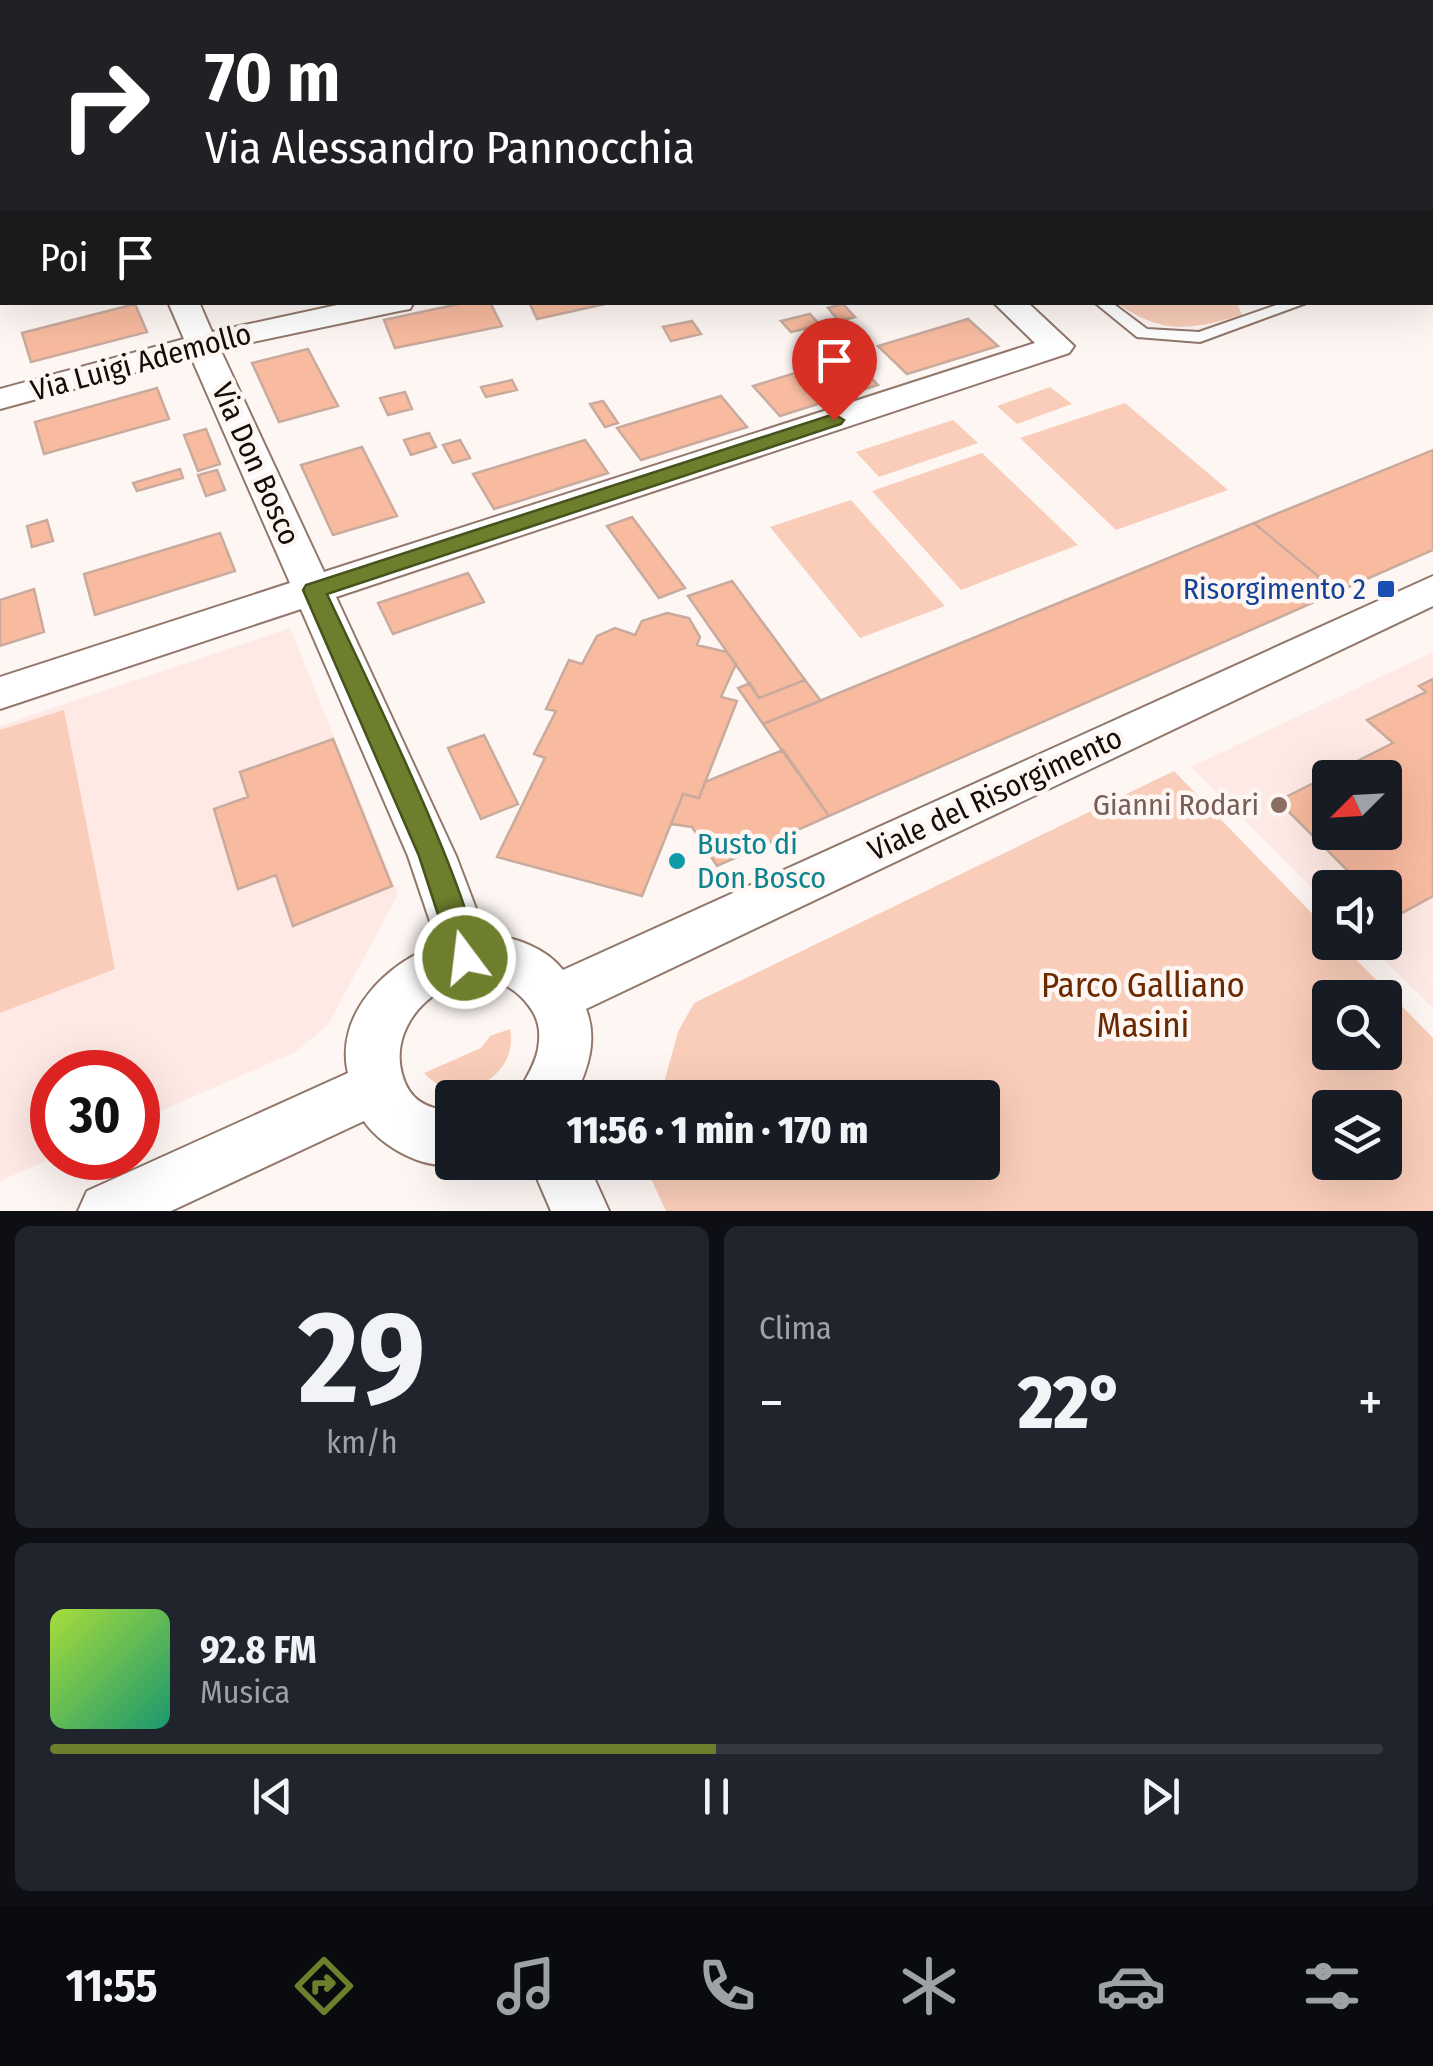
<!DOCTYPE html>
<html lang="it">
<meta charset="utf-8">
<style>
:root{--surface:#171b24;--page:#20242c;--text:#f1f3f6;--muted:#9ea1a6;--line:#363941;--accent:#6d7e2c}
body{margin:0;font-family:"Fira Sans Condensed",sans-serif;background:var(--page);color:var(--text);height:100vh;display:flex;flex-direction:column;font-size:38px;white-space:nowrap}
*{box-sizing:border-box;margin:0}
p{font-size:32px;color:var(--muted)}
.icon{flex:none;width:55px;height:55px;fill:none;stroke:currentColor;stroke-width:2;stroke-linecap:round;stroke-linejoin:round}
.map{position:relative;height:1211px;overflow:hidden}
.side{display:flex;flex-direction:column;gap:15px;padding:15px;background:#0d0f14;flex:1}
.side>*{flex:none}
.hud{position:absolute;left:0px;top:0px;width:1435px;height:305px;box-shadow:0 10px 40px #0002;background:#202124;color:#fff;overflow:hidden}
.needle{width:65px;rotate:246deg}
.fabs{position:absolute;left:1312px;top:760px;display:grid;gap:20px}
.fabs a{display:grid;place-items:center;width:90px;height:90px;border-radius:10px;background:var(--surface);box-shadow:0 10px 40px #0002;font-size:50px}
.speed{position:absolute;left:30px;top:1050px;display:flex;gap:20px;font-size:50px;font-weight:700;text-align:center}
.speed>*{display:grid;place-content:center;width:130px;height:130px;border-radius:50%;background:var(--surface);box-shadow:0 10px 40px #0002;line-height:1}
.speed .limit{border:15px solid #d22;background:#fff;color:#111}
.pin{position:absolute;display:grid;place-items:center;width:85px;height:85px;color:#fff;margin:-102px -42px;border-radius:50% 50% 50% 0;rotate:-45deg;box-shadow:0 0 10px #0007}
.pin .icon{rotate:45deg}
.me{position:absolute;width:110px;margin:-55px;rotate:345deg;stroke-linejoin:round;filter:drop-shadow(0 0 8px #0008)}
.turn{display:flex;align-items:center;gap:35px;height:210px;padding:0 40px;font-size:45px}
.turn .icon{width:130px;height:130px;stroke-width:2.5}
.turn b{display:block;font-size:70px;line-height:85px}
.then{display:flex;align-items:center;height:95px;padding:0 40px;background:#0003;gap:20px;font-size:38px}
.big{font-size:75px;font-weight:800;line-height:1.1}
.side .tile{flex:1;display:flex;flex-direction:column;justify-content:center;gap:15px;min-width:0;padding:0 35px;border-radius:15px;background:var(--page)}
.side .dial{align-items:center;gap:0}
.dial b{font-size:130px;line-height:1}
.song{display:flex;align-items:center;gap:30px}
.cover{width:120px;height:120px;border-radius:15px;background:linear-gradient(135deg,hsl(80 70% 55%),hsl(160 70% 35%))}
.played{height:10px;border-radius:5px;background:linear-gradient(90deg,var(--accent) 50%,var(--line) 50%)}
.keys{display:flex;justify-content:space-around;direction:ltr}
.heat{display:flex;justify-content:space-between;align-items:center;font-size:55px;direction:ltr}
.side .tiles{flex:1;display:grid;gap:15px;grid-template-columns:1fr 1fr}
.tile:last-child{grid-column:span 2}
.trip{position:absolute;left:435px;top:1080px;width:565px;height:100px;border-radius:10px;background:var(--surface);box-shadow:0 10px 40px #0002;font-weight:800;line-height:100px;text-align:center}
.tab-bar{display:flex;height:160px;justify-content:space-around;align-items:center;background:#090b0e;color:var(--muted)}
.tab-bar .icon{width:70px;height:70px}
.tab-bar .active{color:var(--accent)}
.tab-bar b{font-size:45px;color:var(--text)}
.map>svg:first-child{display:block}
</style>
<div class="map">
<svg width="1433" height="1211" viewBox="0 0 1433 1211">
<rect width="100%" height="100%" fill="#fdf6f3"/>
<path fill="#fee9e4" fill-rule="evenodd" d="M290,628L398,894L328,1025L295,1052L138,1121V1072H52L53,1158L0,1181V726Z
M1433,652V1008L1367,943L1385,942V888H1330V906L1191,767ZM1330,778H1385V832H1330Z"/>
<path fill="#f9cdb9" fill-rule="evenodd" d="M1117,303H1237L1242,315C1191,330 1162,335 1117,303Z
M1050,387L1072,404L1017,424L997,406Z
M1125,403L1228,490L1116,530L1020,438Z
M953,420L978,443L879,477L856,452Z
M982,453L1078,545L961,590L872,491Z
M851,500L945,606L860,638L770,527Z
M64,710L115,969L0,1013V730Z
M1174,771L1330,932V942L1340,943L1433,1038V1211H666L647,1170L648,1163L982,1162V1098L660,1097L678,1032L694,1003ZM1330,998H1385V1052H1330ZM1330,1108H1385V1162H1330Z
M510,1029C520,1077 457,1111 424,1073L481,1048L490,1036Z"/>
<path fill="#f8bb9f" stroke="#c9ab9e" stroke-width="2.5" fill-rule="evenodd" d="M468,302H490L502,326L395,348L384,320Z
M529,302H614L537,319Z
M135,304L147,332L31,362L22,333Z
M843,304L855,317L839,321L828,308Z
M810,314L820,325L791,332L781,321Z
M968,319L998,346L907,374L878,346Z
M692,321L701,334L671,341L663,327Z
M308,349L338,406L279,422L252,363Z
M850,356L878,385L780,416L753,386Z
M512,380L517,390L486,397L481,387Z
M157,388L169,419L44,454L35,422Z
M405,392L412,409L388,415L380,398Z
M721,396L747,427L641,460L617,428Z
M603,401L618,423L605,427L590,404Z
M206,429L220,464L198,471L184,435Z
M429,433L436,447L411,455L404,440Z
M460,440L470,458L453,463L443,445Z
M585,440L608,473L494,509L473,474Z
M362,447L397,516L333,535L301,465Z
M1433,450V550L1337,592L1254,523Z
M180,469L183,478L137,491L133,483Z
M217,470L225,490L206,496L198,475Z
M632,517L685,588L659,598L607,526Z
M47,520L53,541L32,547L27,526Z
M1254,523L1337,592L829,816L763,724Z
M220,533L235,571L95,615L84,574Z
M468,573L484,602L393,634L378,603Z
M732,581L805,680L759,698L688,596Z
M34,589L44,632L0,646V600Z
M667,613L689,618L700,637L697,645L727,652L736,664L721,697L737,701L699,798L683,794L642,896L497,857L545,758L534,754L556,711L546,709L569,660L582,664L597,636L615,628L635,635L642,621Z
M1433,679V896L1395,917L1385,907V888H1365L1278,801L1393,743L1367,720L1426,692L1419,686ZM1330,778H1385V832H1330Z
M805,680L821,701L763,724L738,688L750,683L759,698Z
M484,735L518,804L481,819L448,748Z
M333,739L392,886L293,926L276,875L238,889L214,809L248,797L240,772Z
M783,750L829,816L717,866L692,827L671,824L683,794L699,798L705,782Z"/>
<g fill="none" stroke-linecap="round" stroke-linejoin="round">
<g stroke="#92776b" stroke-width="4">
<path id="lane" d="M1432,255H1433V263H1432Z
M1094,302H1111L1147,329L1199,332L1285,302H1309L1200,342L1137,337Z"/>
</g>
<g stroke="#92776b" stroke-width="4">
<path id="street" d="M0,174H2V190H0Z
M168,302H199L212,332L351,302H414L410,309L399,311L220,349L324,572L1035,343L993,302H1027L1074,346L1069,353L336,597L456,856L486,935C514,936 546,948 563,970L1433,576V606L586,1009C598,1040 588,1069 574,1098H516C523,1081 535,1067 538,1049C541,1032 539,1019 529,1006C484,943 383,1005 402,1074C409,1100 426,1109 452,1111V1162H459C429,1174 380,1146 364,1121L171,1211H78L87,1191L348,1073C334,1015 387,962 438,945L408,856L301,609L0,709V677L290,583L191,357L0,409V389L184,339Z
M530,1162H587L609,1211H551Z"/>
</g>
<use href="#lane" fill="#fff" fill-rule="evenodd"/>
<use href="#street" fill="#fff" fill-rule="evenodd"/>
<path stroke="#423935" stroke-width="5" stroke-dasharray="11 11" stroke-linecap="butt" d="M486,2L510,0
M548,2L570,0
M599,2L623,0
M664,2L688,0"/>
</g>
<path fill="#6d7e2c" stroke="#47521d" stroke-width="2.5" d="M834,414L844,420L841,424L327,594C351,647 492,931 475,967L465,970L455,967L419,856L303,590L306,585Z"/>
<rect fill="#1a4fb4" stroke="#fdf6f3" stroke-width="4" x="1376" y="579" width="20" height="20" rx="5"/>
<circle fill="#8d6e63" stroke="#fdf6f3" stroke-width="4" cx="1279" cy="805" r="10"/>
<circle fill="#0f9aa8" stroke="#fdf6f3" stroke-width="4" cx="677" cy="861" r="10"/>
<g text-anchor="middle" stroke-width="9" stroke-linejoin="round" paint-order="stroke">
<g font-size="30" fill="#150b07" stroke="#fdf6f3">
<text transform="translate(141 362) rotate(-15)" y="10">Via Luigi Ademollo</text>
<text transform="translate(256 464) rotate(66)" y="10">Via Don Bosco</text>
<text transform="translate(995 794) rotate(-25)" y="10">Viale del Risorgimento</text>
</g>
<g font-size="30" fill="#164399" stroke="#fdf6f3" text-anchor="end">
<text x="1366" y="599">Risorgimento 2</text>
</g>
<g font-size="30" fill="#785e54" stroke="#fdf6f3" text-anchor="end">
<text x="1259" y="815">Gianni Rodari</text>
</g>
<g font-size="30" fill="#0d838f" stroke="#fdf6f3" text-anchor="start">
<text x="697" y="854">Busto di<tspan x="697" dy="34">Don Bosco</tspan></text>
</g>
<g font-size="35" fill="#6b2901" stroke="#fdf6f3">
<text x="1143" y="997">Parco Galliano<tspan x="1143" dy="40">Masini</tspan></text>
</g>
</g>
</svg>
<div class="fabs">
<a><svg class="needle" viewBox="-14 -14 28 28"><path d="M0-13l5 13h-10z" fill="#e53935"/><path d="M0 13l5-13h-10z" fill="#9ea1a6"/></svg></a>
<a><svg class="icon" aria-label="sound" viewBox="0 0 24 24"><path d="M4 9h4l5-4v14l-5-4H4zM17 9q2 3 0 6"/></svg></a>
<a><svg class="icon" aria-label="search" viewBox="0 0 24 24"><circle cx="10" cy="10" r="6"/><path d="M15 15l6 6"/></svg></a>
<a><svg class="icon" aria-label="layers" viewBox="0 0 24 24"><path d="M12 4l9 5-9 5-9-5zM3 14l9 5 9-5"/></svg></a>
</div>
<div class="speed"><div class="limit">30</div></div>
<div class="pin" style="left:834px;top:420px;background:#d93025"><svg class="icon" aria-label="arrive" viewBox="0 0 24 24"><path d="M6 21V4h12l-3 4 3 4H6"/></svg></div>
<svg class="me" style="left:465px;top:958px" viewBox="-20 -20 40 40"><circle r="17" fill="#6d7e2c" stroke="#fff" stroke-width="3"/><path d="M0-11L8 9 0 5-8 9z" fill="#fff"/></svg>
<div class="trip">11:56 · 1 min · 170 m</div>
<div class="hud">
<div class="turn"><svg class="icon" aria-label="right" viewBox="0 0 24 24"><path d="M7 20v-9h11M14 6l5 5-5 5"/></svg><div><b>70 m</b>Via Alessandro Pannocchia</div></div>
<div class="then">Poi<svg class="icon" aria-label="arrive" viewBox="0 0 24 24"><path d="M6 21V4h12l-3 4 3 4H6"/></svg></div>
</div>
</div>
<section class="side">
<div class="tiles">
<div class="tile dial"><b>29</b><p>km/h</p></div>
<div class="tile"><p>Clima</p>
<div class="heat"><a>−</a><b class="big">22°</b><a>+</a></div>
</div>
<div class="tile">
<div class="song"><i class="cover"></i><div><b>92.8 FM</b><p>Musica</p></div></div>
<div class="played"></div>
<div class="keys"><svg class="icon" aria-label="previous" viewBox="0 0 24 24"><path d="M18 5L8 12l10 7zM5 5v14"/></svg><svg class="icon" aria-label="pause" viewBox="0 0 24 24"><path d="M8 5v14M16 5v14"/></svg><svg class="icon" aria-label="next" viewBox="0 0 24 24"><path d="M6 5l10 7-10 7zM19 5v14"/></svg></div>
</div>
</div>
</section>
<nav class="tab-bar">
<b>11:55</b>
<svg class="icon active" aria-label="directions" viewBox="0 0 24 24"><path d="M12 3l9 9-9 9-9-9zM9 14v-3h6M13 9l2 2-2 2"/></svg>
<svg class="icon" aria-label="music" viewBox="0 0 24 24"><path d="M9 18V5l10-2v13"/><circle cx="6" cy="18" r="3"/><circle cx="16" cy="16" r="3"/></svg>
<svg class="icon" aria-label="phone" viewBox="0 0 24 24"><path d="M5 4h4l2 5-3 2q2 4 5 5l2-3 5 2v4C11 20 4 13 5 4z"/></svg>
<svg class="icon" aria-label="climate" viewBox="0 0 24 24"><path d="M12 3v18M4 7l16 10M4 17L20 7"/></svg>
<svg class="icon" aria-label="car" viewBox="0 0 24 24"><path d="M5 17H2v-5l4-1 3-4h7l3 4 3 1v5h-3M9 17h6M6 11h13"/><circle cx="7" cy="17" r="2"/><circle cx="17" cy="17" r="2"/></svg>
<svg class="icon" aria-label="filters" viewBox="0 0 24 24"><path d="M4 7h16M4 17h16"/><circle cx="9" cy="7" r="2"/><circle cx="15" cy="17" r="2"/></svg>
</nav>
